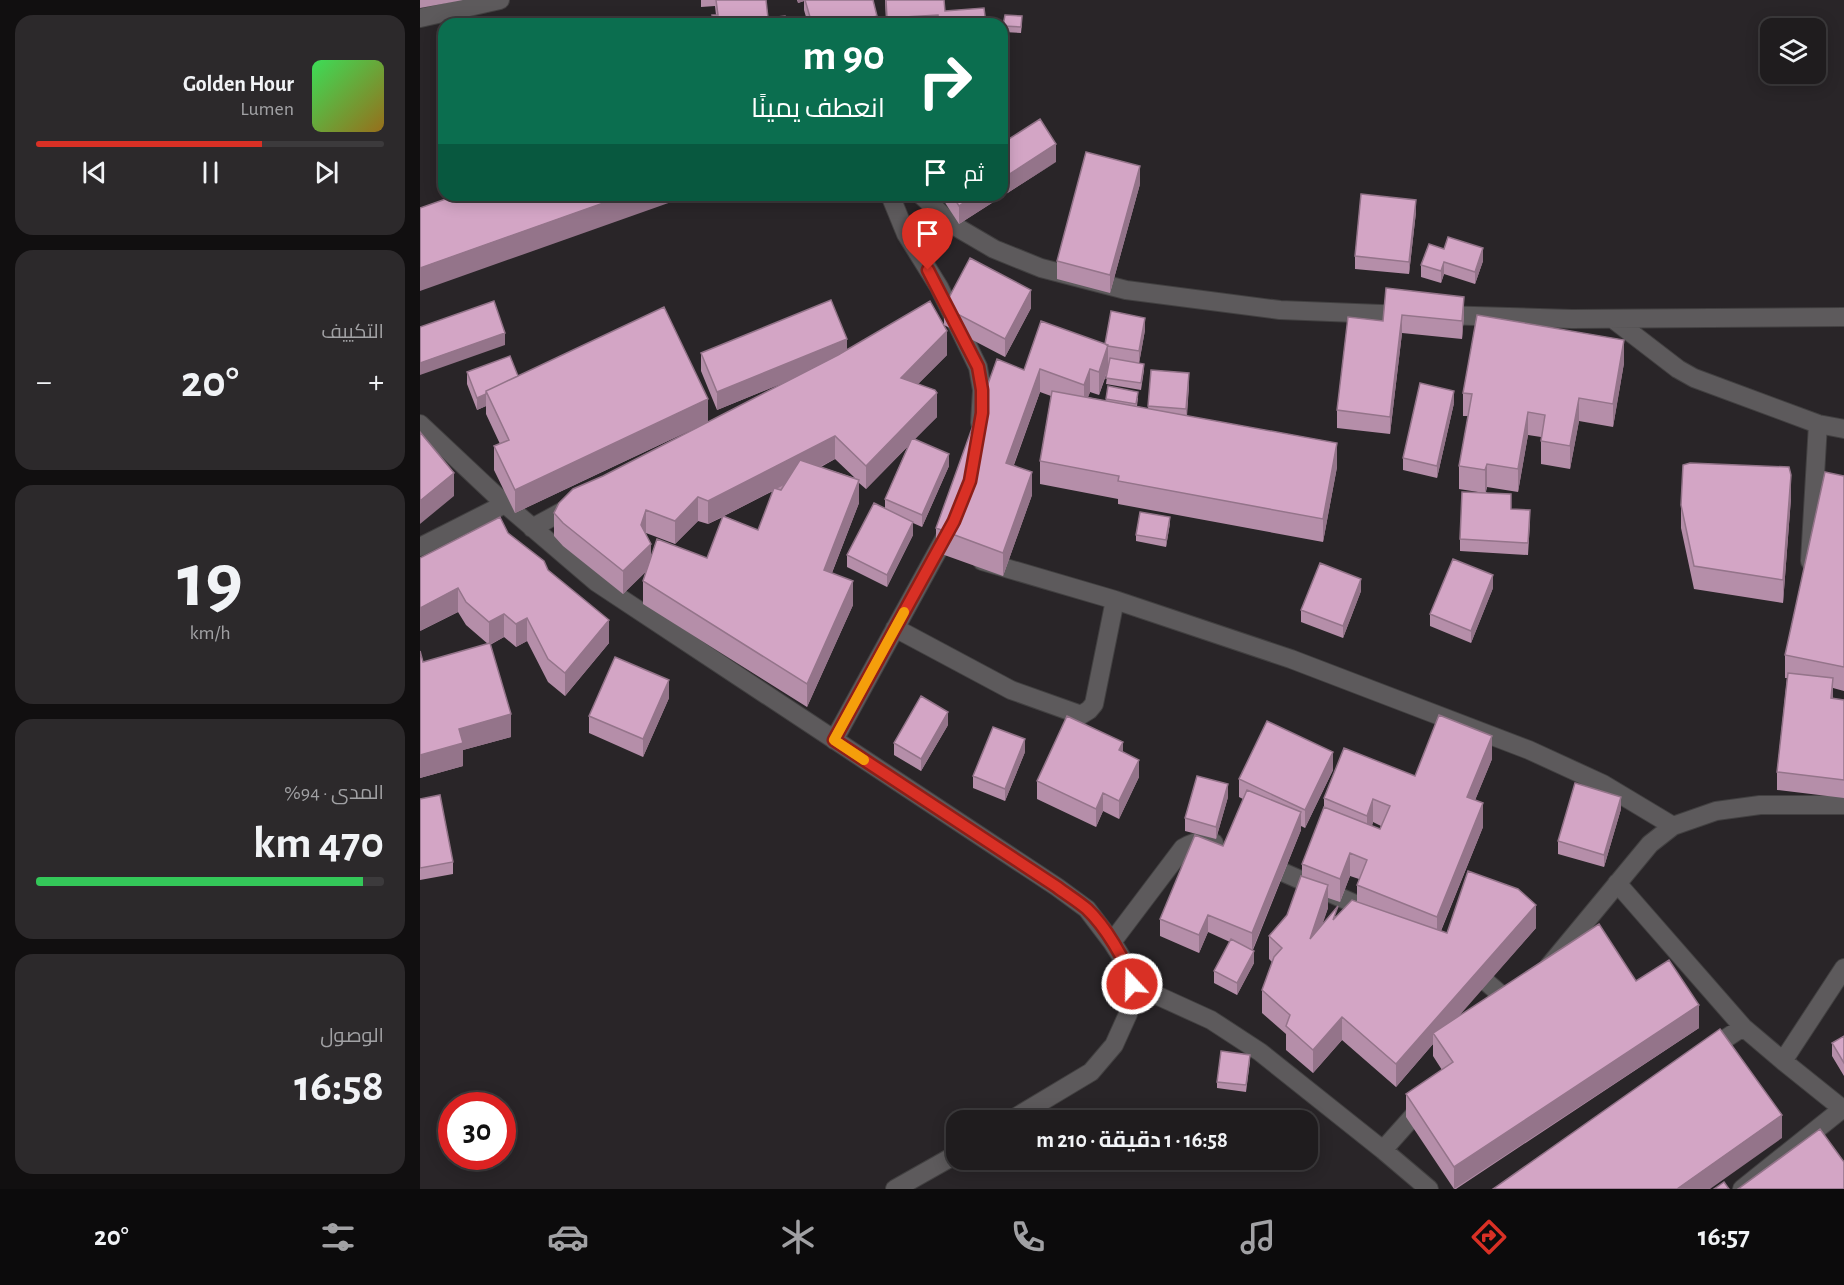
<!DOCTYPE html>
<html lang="ar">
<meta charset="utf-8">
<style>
:root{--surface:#1f1c1e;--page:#2c292b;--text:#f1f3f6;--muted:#a1a1a4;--line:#3c3a3c;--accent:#d93025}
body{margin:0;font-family:"Alegreya Sans",Cairo,sans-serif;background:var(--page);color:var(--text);direction:rtl;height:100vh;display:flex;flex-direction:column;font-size:22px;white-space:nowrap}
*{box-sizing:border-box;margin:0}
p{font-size:20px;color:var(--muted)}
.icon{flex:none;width:33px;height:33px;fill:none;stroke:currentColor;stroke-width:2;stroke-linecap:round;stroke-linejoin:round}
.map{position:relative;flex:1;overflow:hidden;direction:ltr}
.sheet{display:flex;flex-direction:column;gap:15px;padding:15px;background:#110f10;width:420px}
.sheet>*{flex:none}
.guide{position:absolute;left:18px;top:18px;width:570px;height:183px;border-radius:18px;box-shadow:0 3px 15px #0003,0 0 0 2px var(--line);direction:rtl;background:#0b6e4f;color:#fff;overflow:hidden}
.fabs{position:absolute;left:1340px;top:18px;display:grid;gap:12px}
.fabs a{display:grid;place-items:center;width:66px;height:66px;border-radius:12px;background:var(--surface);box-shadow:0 3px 15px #0003,0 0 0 2px var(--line);font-size:30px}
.speed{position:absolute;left:18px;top:1092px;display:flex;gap:12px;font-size:30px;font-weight:700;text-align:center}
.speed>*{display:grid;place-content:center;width:78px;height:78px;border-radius:50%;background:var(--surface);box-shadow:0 3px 15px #0003,0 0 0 2px var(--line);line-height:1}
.speed .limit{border:9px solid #d22;background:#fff;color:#111}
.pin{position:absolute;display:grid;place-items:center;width:51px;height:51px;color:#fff;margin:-62px -26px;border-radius:50% 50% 50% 0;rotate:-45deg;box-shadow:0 0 6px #0007}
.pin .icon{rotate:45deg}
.me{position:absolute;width:66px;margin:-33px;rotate:339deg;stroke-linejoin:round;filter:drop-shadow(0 0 4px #0008)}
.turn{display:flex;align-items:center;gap:21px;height:126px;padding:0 24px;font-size:27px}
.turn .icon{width:78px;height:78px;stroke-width:2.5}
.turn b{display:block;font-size:42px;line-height:51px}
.then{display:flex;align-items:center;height:57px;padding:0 24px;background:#0003;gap:12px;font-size:22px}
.big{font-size:45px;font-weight:700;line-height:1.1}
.sheet .tile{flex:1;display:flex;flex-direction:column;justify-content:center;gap:9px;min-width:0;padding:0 21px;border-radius:18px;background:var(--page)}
.sheet .dial{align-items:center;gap:0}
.dial b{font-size:78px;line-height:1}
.song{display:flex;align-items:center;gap:18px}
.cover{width:72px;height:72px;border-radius:9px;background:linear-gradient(135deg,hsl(130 70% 55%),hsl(40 70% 35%))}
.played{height:6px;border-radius:3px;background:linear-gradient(90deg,var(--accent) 65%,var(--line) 65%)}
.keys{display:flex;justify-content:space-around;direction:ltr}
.heat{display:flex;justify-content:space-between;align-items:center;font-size:33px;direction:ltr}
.charge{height:9px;border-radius:4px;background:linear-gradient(90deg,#34c759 94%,var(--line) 0)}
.trip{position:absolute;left:526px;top:1110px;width:372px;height:60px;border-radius:18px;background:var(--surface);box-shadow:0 3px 15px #0003,0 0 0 2px var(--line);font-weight:700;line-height:60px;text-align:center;direction:rtl}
.tabs{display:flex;height:96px;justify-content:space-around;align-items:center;background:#0c0b0c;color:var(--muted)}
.tabs .icon{width:42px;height:42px}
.tabs .selected{color:var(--accent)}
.tabs b{font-size:27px;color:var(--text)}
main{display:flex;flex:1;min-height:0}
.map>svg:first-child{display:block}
</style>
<main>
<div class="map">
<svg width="1424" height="1189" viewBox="0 0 1424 1189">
<rect width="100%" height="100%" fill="#292528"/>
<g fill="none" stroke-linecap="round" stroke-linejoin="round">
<g stroke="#424041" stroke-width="20">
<path id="minor" d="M0,18L80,0
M470,195L486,234L519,287L558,367L562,390L560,423
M501,195L533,225L574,249L621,268L706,290L860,310L986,315
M1020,315L1152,319L1424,317
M1193,319L1258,369L1274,378L1398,424L1424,429
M0,424L85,504L176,582L637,887L667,909L692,942L709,969L712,984L708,1014L694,1045L671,1072L591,1120
M112,528L156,504
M0,547L85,504
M562,561L695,600L871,659L1109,750L1183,784L1253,826
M1390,561L1398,424
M475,628L591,690L661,715L669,710L674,704L695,600
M414,740L528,532
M842,863L951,911
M1197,883L1323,1027L1363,1061
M692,942L763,848C773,842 783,839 794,843
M1129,966L1230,844L1253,826L1296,811L1340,805H1424
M1050,968L1092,1004
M1424,968L1363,1061L1424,1110
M712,984L791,1020L840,1052L963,1150L1009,1189
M1287,1051L1323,1027
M963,1150L1004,1104
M475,1189L537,1154
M1322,1189L1422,1109"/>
</g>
<use href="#minor" stroke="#5d5a5c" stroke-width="18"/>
</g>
<path fill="#b58ea9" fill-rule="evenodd" d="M0,0H43L0,8Z
M281,0H346L348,18L365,24H292V15H296L295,6L281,7Z
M377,0H453L457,21L465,24H388L384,10V1L378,3Z
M465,0H524L525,11L566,24H466Z
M602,23L601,33L583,32V26Z
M582,77L589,105V118H582Z
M636,162L539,224L520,195H582Z
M720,184L690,293L637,279V261Z
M996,212L989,274L935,269V256Z
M1009,244L1063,261L1055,284L1024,274L1021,283L1001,277V265Z
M966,288L1044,315L1042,339L982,333L970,434L917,428V410L963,321Z
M524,307L611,308L585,357L524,325Z
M725,330L719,363L724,370L721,390L686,384L688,370L679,395L670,392L668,397L686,401L688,386L718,398L717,406L728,409L731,370L769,385L767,416L917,467L903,542L698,504V499L620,484V461L631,396L620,392L594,465L612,495L583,576L516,552V528L604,370Z
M427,350L527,355L498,384L517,417L494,439L529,466L502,527L493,523V535L467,587L427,567V555L465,508V499L488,446L446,489L439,483V503L412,573L433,605L387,707L223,604V581L226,571L203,594L143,546L134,536V513L183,476L370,380L297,410L281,371V353ZM415,459L435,478L401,467ZM353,491L338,530L304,516ZM303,517L287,558H231L226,533L255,544L278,521L288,524Z
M1204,363L1193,427L1159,421L1150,469L1121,464V437L1108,435L1098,492L1067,487L1066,492L1110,522L1108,555L1040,551V539L1058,492L1039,489V466L1048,416H1043V393Z
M47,372L98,376L288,422L95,513L74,470V446L80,444L66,414V406L57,410L47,384Z
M1034,403L1017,478L983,470V458Z
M1424,476V691L1413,688V699L1424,700V798L1357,790V772L1367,678H1365V655Z
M1371,498L1363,603L1274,589L1261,528V505Z
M750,523L746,547L716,541V535Z
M88,533L128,570L189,643L145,696L128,682L107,641L96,647L84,637L70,645L91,737L43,750V766L0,778V651L3,662L68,644L46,625L38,612L0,631Z
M1073,588L1051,643L1010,626V614Z
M941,591L923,638L881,622V610Z
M249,698L223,757L169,733V716Z
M528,725L501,771L474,755V743Z
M605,752L585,801L553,788V776Z
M703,752L719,777L699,819L683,811L676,827L617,799V781Z
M1072,759L1055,800L1063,827L1021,931L1027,933L1116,928L1037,1017L1216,981L1279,1028L1036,1189H1034L986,1117V1094L1022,1070L1013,1056V1044L976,1087L922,1040L893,1073L866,1050V1034L842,1013V990L852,962L849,959V936L867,915L882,876V864L904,809V798L995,776ZM953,822L961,826L960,829L952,826ZM930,876L939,879L937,885V901L918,915L902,924L908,908V898L920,902Z
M913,770L885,828L881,826V830L833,950L834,963L817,995L794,983V971L810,942L788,932L779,953L740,936V919L803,846L823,799L819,797V779Z
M808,797L796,839L765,831V818Z
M0,799L33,862V874L0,880Z
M1201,809L1184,867L1138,854V841Z
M1424,1036V1076L1412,1056V1043Z
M830,1061L826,1092L797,1088V1082Z"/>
<path fill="#94748a" d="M378,0H384V1L378,3Z
M457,16V24H428Z
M636,144V162L539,224V206L556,195H582V179Z
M720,166V184L690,293V275Z
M206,195H271L0,291V268Z
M996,200V212L989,274V262Z
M1063,248V261L1055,284V272Z
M1024,262V274L1021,283V271Z
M611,290V308L585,357V339Z
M1044,297V315L1042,339V321Z
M982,315V333L970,434V417Z
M725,318V330L719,364V351Z
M527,331V355L481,401V378Z
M85,333V345L0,375V363Z
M427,339V357L297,410V392Z
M1204,340V363L1193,427V404Z
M688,345V368L679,395V372Z
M620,369V392L586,486V463Z
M670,369V392L664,408V385Z
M769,373V385L766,422V409Z
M1034,391V403L1017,478V466Z
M517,393V417L446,489V466Z
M66,394V406L57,410V398Z
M1159,398V421L1150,469V446Z
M288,399V422L95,513V490Z
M1108,412V435L1098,492V469Z
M415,436V459L288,524V501Z
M917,443V467L903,542V519Z
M529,454V466L502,527V515Z
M1067,464V487L1065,493V470Z
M612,472V495L583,576V553Z
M34,473V496L0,524V501Z
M1371,475V498L1363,603V580Z
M439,480V503L404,593V570Z
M278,497V521L255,544V521Z
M226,510V533L221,548V525Z
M750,517V523L746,547V540Z
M493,522V535L467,587V575Z
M231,544V567L203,594V571Z
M1073,575V588L1051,643V631Z
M941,579V591L923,638V626Z
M433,581V605L387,707V684Z
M38,588V612L0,631V608Z
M84,614V637L69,645V622Z
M107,618V641L96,647V624Z
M189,620V643L145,696V673Z
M1413,678V696L1411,716V698Z
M249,680V698L223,757V739Z
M528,712V725L501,771V759Z
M91,714V737L43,750V766L0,778V755L39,729Z
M1072,736V759L1047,820V797Z
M605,739V752L585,801V789Z
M703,742V760L699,750Z
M913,752V770L885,828V810Z
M719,760V777L699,819V801Z
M808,784V797L796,839V827Z
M683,793V811L676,827V809Z
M1201,797V809L1184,867V855Z
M953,799V822L947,839V816Z
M1063,803V827L1017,940V917Z
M881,812V830L832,951V933Z
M930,853V876L920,902V879Z
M908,885V908L890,962V939Z
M1116,905V928L1018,1040L1013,1033V1044L976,1087V1064Z
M788,915V932L779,953V935Z
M834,951V963L817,995V983Z
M1279,1005V1028L1034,1189V1167Z
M922,1017V1040L893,1073V1050Z
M1362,1115V1138L1290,1189H1257Z"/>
<path fill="#d3a5c5" stroke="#94748a" stroke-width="1.5" d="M296,0H346L348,18L365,16V24H293L292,15H298Z
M385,0H453L457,16L428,24H392Z
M466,0H524L525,11L564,8L566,24H519L518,15L467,18Z
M585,15L602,16L601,27L583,26Z
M464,20L465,24H440Z
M287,21V24H275Z
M582,77H587L589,105L582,106Z
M620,119L636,144L582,179V132L584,131L589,139Z
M666,152L720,166L690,275L637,261Z
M941,194L996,200L989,262L935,256Z
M37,195H206L0,268V208Z
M532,195H556L539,206Z
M1028,237L1063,248L1055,272L1024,262L1021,271L1001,265L1009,244L1024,249Z
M550,258L611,290L585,339L524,307Z
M966,288L1044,297L1042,321L982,315L970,417L917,410L928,317L963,321Z
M411,300L427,339L297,392L281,353Z
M74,301L85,333L0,363V327Z
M510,301L527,331L481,378L515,390L517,393L446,466L415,436L288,501L278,497L255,521L226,510L221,525L231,544L203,571L143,523L134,513L139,503L153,489L183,476L418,355Z
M244,307L288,399L95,490L74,446L89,440L66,391Z
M691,311L725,318L719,351L688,346L685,344Z
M1057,315L1204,340L1193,404L1159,398L1150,446L1121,441L1125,415L1108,412L1098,469L1067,464L1065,470L1039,466L1052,394L1043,393Z
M621,321L688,345L679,372L670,369L664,385L620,369L586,463L612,472L583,553L516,528L577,359L604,370Z
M90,356L98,376L66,391V394L57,398L47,372Z
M690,358L724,364L721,383L686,378Z
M731,370L769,373L766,409L728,406Z
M1000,383L1034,391L1017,466L983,458Z
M688,386L718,392L716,404L686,399Z
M632,391L917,443L903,519L698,481L699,476L620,461Z
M0,432L34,473L0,501Z
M492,438L529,454L502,515L465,499Z
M380,460L439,480L404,570L433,581L387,684L223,581L237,539L287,558L303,516L338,530L354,488L361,490Z
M1270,463L1369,467L1371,475L1363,580L1274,566L1261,505L1263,465Z
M1405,472L1424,476V667L1365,655Z
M1042,492L1091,494V509L1110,510L1108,543L1040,539Z
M454,503L493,522L467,575L427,555Z
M720,512L750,517L746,540L716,535Z
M80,517L88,533L124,561L128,570L189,620L145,673L128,659L107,618L96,624L84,614L69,622L46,602L38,588L0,608V558Z
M1033,559L1073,575L1051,631L1010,614Z
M900,563L941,579L923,626L881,610Z
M70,643L91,714L39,729L43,743L0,755V651L3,662Z
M195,657L249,680L223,739L169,716Z
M1368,673L1413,678L1411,698L1424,700V780L1357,772Z
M501,696L528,712L501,759L474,743Z
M1019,715L1072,736L1047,797L1063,803L1017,917L937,885L947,860L930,853L920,879L882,864L904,807L960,829L970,806L953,799L947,816L904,798L924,748L995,776Z
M647,716L703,742L699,750L719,760L699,801L683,793L676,809L617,781Z
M847,721L913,752L885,810L819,779Z
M573,727L605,739L585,789L553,776Z
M777,776L808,784L796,827L765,818Z
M1155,783L1201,797L1184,855L1138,841Z
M827,790L881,812L832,933L788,915L779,935L740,919L775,835L803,846Z
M20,795L33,862L0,868V799Z
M1048,871L1098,889L1116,905L976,1064L922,1017L893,1050L866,1026L870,1015L842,990L854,957L862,948L849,936L867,915L881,876L908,885L890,939L918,906L913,920L932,900L1027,933Z
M1179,924L1216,981L1249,960L1279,1005L1034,1167L986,1094L1033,1062L1013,1033Z
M811,939L834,951L817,983L794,971Z
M1300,1029L1362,1115L1257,1189H1073Z
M1424,1036V1063L1412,1043Z
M801,1051L830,1055L826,1085L797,1082Z
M1400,1129L1424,1162V1189H1318Z
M1304,1182L1309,1189H1294Z"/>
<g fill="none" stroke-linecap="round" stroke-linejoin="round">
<g stroke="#8d1f18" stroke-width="15">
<path id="route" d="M508,270L558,367L562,390V413L550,481L534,521L414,740L637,887C646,894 658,901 667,909C684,925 707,961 712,984"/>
</g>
<use href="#route" stroke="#d93025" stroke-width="10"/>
<path stroke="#f59e0b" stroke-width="10" d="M444,760L414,740L484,612"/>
</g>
</svg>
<div class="fabs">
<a><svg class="icon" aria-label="layers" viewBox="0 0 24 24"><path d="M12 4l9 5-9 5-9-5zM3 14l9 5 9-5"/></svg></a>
</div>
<div class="speed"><div class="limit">30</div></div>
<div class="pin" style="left:508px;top:270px;background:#d93025"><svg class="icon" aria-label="arrive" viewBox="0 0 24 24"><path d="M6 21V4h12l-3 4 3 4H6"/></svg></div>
<svg class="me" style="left:712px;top:984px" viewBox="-20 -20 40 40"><circle r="17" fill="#d93025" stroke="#fff" stroke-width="3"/><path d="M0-11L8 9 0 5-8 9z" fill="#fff"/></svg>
<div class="trip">16:58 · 1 دقيقة · 210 m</div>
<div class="guide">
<div class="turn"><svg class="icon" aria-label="right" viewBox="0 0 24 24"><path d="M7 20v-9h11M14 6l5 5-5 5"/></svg><div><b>90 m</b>انعطف يمينًا</div></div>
<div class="then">ثم<svg class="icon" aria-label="arrive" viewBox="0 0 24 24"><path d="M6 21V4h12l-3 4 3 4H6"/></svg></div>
</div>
</div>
<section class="sheet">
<div class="tile">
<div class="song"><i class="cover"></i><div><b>Golden Hour</b><p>Lumen</p></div></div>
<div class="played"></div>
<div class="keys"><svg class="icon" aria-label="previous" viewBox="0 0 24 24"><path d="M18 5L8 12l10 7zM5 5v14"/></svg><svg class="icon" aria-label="pause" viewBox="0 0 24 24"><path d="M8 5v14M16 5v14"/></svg><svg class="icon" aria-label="next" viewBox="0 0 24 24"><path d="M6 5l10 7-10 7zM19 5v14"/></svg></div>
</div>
<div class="tile"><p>التكييف</p>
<div class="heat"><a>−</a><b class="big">20°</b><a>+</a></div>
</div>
<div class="tile dial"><b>19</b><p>km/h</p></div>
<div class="tile"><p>المدى · 94%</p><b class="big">470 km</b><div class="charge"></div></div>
<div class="tile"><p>الوصول</p><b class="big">16:58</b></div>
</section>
</main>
<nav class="tabs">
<b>16:57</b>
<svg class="icon selected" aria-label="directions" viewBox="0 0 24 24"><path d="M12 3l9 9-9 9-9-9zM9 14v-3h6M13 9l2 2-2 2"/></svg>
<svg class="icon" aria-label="music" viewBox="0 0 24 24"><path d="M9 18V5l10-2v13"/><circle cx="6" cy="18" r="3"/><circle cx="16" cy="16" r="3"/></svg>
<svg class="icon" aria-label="phone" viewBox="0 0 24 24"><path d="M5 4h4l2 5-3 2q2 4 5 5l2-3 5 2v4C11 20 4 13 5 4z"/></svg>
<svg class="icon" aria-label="climate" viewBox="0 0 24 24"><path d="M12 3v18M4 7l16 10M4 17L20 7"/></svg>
<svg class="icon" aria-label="car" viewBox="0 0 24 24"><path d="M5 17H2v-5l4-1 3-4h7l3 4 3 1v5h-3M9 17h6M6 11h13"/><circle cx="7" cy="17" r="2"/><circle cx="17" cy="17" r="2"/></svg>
<svg class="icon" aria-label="filters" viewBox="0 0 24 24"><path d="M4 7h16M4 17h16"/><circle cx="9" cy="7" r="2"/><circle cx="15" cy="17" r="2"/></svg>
<b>20°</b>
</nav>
